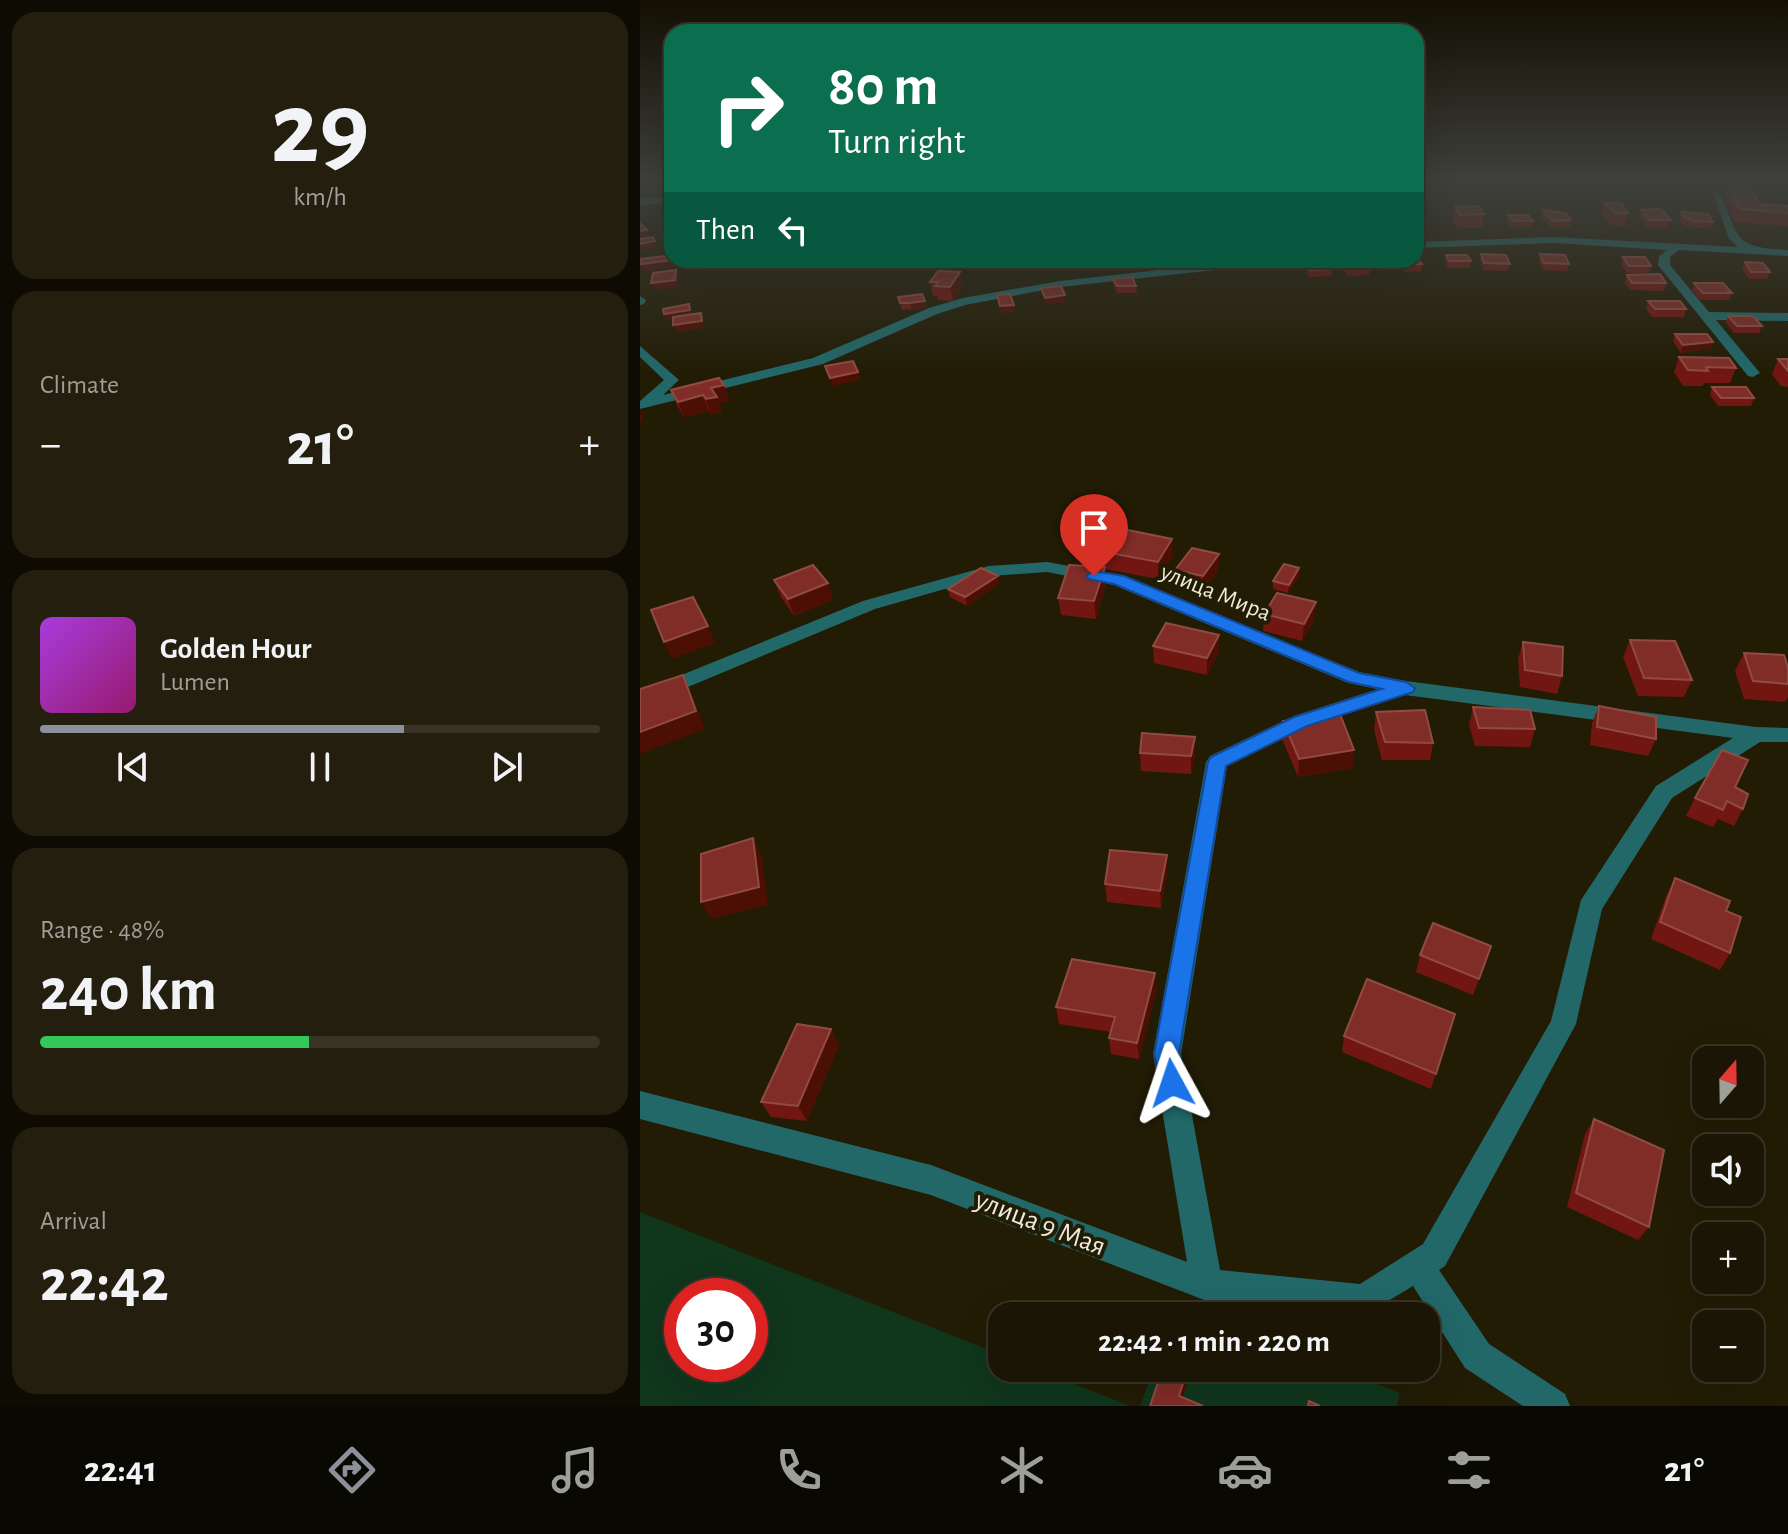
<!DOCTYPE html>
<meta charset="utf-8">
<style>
:root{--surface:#1a1504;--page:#231e0e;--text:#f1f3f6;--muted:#9f9f9a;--line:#383426;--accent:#8c9099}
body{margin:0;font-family:"Alegreya Sans",sans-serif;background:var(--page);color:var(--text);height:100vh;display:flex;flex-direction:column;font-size:30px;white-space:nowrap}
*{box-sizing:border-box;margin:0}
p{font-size:26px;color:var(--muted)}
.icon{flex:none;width:44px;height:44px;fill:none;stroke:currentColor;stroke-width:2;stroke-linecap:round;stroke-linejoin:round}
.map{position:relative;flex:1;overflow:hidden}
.side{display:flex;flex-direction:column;gap:12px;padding:12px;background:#0e0c02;width:640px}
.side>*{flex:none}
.guide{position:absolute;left:24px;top:24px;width:760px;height:244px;border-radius:24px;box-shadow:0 8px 32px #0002,0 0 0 2px var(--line);background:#0b6e4f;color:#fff;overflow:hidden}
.needle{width:52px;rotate:20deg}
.buttons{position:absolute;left:1052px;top:1046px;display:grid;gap:16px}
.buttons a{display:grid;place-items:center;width:72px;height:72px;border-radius:16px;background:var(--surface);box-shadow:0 8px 32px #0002,0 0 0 2px var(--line);font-size:40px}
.speed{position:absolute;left:24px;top:1278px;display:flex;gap:16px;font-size:40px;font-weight:700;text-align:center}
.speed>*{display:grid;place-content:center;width:104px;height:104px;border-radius:50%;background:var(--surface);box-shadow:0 8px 32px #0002,0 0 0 2px var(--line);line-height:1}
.speed .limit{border:12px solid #d22;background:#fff;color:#111}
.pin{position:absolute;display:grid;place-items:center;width:68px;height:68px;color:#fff;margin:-82px -34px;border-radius:50% 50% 50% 0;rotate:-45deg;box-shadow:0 0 8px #0007}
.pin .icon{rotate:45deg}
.me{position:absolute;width:88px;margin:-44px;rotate:355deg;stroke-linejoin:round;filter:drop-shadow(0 0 6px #0008)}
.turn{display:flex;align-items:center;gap:28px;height:168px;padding:0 32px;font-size:36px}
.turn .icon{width:104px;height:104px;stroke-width:2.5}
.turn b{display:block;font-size:56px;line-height:68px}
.then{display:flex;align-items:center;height:76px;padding:0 32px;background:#0003;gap:16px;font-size:30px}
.big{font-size:60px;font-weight:600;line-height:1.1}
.side .tile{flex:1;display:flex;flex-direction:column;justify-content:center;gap:12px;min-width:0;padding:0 28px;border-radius:24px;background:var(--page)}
.side .dial{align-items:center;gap:0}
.dial b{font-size:104px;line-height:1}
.song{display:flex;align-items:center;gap:24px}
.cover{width:96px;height:96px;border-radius:12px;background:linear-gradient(135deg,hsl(280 70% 55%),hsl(320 70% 35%))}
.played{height:8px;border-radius:4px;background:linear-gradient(90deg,var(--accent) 65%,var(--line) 65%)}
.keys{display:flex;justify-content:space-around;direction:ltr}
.heat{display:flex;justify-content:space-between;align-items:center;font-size:44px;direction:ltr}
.charge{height:12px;border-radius:6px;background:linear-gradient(90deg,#34c759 48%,var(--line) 0)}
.trip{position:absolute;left:348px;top:1302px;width:452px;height:80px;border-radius:24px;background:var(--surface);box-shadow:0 8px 32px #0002,0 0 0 2px var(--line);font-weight:600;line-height:80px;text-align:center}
.tabs{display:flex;height:128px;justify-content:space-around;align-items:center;background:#0a0802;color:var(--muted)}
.tabs .icon{width:56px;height:56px}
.tabs .on{color:var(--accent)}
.tabs b{font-size:36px;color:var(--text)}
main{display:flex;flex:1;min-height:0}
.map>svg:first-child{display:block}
</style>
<main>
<section class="side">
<div class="tile dial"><b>29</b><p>km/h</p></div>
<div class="tile"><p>Climate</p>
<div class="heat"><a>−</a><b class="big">21°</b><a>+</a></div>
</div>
<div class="tile">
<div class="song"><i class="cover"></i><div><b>Golden Hour</b><p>Lumen</p></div></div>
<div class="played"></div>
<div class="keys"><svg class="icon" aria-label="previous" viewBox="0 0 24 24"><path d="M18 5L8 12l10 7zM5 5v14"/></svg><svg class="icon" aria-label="pause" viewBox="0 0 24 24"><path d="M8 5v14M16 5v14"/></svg><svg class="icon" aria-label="next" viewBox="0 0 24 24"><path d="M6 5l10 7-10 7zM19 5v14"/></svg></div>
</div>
<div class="tile"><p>Range · 48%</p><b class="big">240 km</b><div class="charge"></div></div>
<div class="tile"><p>Arrival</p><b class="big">22:42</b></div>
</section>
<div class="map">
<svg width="1148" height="1406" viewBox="0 0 1148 1406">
<rect width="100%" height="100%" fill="#221c05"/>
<path fill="#10361c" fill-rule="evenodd" d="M0,1212L362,1355V1368H394L490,1406H0ZM42,1296H110V1364H42Z
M514,1368H695L760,1393L757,1406H500Z"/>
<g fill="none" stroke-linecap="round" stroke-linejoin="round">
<path fill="#226869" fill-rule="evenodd" d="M1072,190L1080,192C1100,240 1093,247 1148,250V256L1039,250L1030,257V265L1069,312L1148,313V321L1076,320L1120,373L1113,377L1108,376L1018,265L1019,256L1027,250L914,243L776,248V242L914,237L1098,247L1089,239Z
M32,197V203L0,205V199Z
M608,260H644L638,263L420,287L325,305L297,314L183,364L0,409V401L24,380L0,357V346L39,380L23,395L173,358L289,308L323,298L420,281Z
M0,296L6,300L4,304L0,305Z
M407,562L484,576L719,672L766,681L1116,727L1148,728V742H1120L1032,798L962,909L936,1024L805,1266L799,1270L849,1344L925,1394L930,1406H883L825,1368L773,1286L723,1316L567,1301L291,1195L0,1119V1091L291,1165L547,1262L513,1054L566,762L570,756L654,716L738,689L708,683L474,585L407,572L350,576L235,609L0,707V692L223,601L349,566ZM765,695L1093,738L1016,786L941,900L911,1021L783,1244L720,1284L580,1270L541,1054L587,766L668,726Z"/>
</g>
<path fill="#711610" d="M1087,183L1119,204L1148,206V226L1094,222L1083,195Z
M964,203L988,213L985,226H972L961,215Z
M815,207L844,214L842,228H818L813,220Z
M903,210L931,220L930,227H911L901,217Z
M1001,210L1031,220L1029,227H1007L1000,217Z
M1041,212L1073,222L1071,228H1051L1042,224L1039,219Z
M868,215L893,221L892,227L871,228L867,222Z
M841,254L870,264L868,271L843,270L840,261Z
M900,254L929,264L927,271L903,270L899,261Z
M806,255L831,261L830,268H808L805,262Z
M983,257L1011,266L1009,273H987L981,264Z
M305,260H337L334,267L306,266Z
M666,260L692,269V276L669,277L665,267Z
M703,260H726L730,268L729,275L707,276L703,265Z
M760,260H776L782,264L781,271L764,272L759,263Z
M1105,262L1130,272L1127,279H1109L1102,269Z
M298,271L322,286L313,301L298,300L297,296H293L290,282Z
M987,275L1026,283L1024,291L990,290L985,282Z
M473,279L496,286L497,293H477L474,286Z
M1054,283L1092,293L1089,300H1060L1052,290Z
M258,297L285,301L286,308L262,310Z
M1008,301L1046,309L1044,317H1012L1006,309Z
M1088,316L1122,326L1119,333H1094L1086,323Z
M1035,334L1073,342L1070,349L1041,353L1033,341Z
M1039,357L1096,368L1090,383H1064L1063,386H1043L1034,372Z
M1138,359H1148V387L1141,386L1132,374Z
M84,385L89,401L79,403L82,412L71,415L69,411L44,417L37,405L31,390Z
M1072,387L1114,398L1111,406H1078L1070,395Z
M459,551L533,556L518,579L465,569L466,584L456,619L421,615L418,598L460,567Z
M579,554L578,571L563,593L535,587V570Z
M358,576L359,584L327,606L310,597L308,589Z
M659,576L648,593L633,589V581Z
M134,580L188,583L193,600L154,616L141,597Z
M624,614L674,620L662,641L623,631Z
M579,635V652L567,675L514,663L513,646Z
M990,640L1052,680L1044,697L998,696L983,657Z
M883,642L922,676L917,694L880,687L878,659Z
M1104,653L1148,668V697L1145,702L1104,699L1095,671Z
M959,706L1016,739L1008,756L950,745L952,723Z
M833,707L895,729L890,747L835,746L829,725Z
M736,712L793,743L790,760H742L734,730Z
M643,721L714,750L712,768L658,777L642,739Z
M500,753L555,754L551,774L501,771Z
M1095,787L1103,809L1094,826L1078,819L1073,827L1046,816L1055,798Z
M527,872L521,908L467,902L465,884Z
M1035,878L1086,911L1090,953L1080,970L1011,939L1026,896Z
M851,946L833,995L776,972L780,955Z
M517,989L499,1059L471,1054L469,1038L471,1032L419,1024L416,1007Z
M815,1014L791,1089L702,1052L704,1036Z
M191,1029L199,1045L167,1121L131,1117L121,1102Z
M954,1119L1009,1227L998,1240L927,1207L945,1134Z"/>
<path fill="#4c0f03" d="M7,230L10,237L0,239V231Z
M15,241L18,248L0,251V244Z
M32,260H37L38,266L4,271L1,264Z
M36,270L39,277L37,287L14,290L11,283Z
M320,272L322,286L313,301L310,287Z
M425,295L426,302L406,305L405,298Z
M285,301L286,308L272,310L270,303Z
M374,305L375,312L361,314L360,306Z
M50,310L53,317L27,321L24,314Z
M61,313L64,328L36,332L33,325Z
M1073,342L1070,349L1041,353L1043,345Z
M218,372L220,380L192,386L190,378Z
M84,385L89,401L79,403L82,412L71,415L66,399L71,388Z
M63,395L69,411L44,417L38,402Z
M0,408L4,421L0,422Z
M532,539L533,556L518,579V562Z
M579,554L578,571L563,593V576Z
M465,567L466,584L456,619L454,601Z
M659,568V576L648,593L649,585Z
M358,576L359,584L327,606L325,597Z
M188,583L193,600L154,616L148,599Z
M676,602L674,620L662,641L664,624Z
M68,626L75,643L32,659L24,642Z
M579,635V652L567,675V658Z
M43,675L51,693L65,729L0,754V732Z
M555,737V754L551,774V756Z
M714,750L712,768L658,777L659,759Z
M113,838L122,856L128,905L71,919L61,902Z
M527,855V872L521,908L520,891Z
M515,973L517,989L499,1059L497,1043Z
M191,1029L199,1045L167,1121L158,1106Z
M548,1368H552L540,1406L539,1396Z"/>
<path fill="#7f2d26" stroke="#904b43" stroke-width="2" d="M1087,183L1110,184L1119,204L1148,206V213L1099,209Z
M964,203H981L988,213H976Z
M839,206L844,214L820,215L815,207Z
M1021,209L1031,220H1009L1001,210Z
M903,210L925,213L931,220L912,221Z
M1041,212L1068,214L1073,222L1053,221L1044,217Z
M868,215H888L893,221H873Z
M0,223L7,230L0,231Z
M13,237L15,241L0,244V239Z
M841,254L866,255L870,264L844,263Z
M900,254L925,255L929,264L904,263Z
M32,255V260L1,264V259Z
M806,255H827L831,261H809Z
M776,256L782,264L765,265L762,260H776Z
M983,257H1005L1011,266H989Z
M666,260H689L692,269L669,270Z
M704,260H726L730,268H708Z
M1105,262L1123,263L1130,272H1111Z
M36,270L35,280L11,283L13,273Z
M298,271L320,272L310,287L295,286L298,282H290Z
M1020,274L1026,283H992L987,275Z
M492,277L496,286H477L473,279Z
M1054,283H1083L1092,293H1063Z
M421,286L425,295L405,298L401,288Z
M282,294L285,301L270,303H260L258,297Z
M370,294L374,305L360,306L357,295Z
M1008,301H1040L1046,309H1015Z
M49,304L50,310L24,314L23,309Z
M61,313L62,321L33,325V317Z
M1088,316H1113L1122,326H1097Z
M1035,334H1067L1073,342L1043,345Z
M1039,357L1089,358L1096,368L1066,367L1068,371L1048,370Z
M1138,359H1148V371Z
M213,361L218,372L190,378L185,366Z
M79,378L84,385L71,388L77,397L66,399L63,395L38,402L31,390Z
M1072,387H1106L1114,398H1081Z
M473,527L532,539L518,562L459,551Z
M552,548L579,554L563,576L535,570Z
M644,564L659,568L649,585L633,581Z
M173,565L188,583L148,599L134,580Z
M429,565L465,567L454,601L418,598Z
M341,568L358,576L325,597L308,589Z
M637,593L676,602L664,624L624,614Z
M53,597L68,626L24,642L11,610Z
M526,623L579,635L567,658L513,646Z
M990,640L1035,641L1052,680L1004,678Z
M883,642L923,647L922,676L885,670Z
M1104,653L1144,655L1148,668V684L1113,681Z
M43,675L56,711L0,732V689Z
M959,706L1016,717V739L957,727Z
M833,707L890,710L895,729L839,728Z
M785,710L793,743L745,742L736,712Z
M700,714L714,750L659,759L643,721Z
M502,733L555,737L551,756L500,753Z
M1082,750L1108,760L1095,787L1108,794L1103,809L1087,801L1083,810L1055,798Z
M113,838L119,887L61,902V854Z
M470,850L527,855L520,891L465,884Z
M1035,878L1090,901L1086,911L1101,917L1090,953L1020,922Z
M793,923L851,946L839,979L780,955Z
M432,959L515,973L497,1043L469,1038L475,1017L416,1007Z
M727,979L815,1014L796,1074L704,1036Z
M157,1024L191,1029L158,1106L121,1102Z
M954,1119L1024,1150L1009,1227L936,1193Z
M523,1368H548L539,1396L563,1406H510Z
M669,1401L680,1406H668Z"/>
<linearGradient id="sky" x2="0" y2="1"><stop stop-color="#130f03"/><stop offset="0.48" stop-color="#3e403b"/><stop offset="1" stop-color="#3e403b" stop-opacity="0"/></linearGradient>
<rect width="1148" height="375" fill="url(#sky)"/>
<path fill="#1a73e8" stroke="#114b97" stroke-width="2" d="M454,571L484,576L719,673L766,682L775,688L773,692L667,726L586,766L539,1054L544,1083L540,1091L532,1095L523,1091L514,1054L568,762L571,757L654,717L742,689L709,682L474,584L449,579L446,576Z"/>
<g text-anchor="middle" stroke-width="8" stroke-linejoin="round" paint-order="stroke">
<g font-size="24" fill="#eeebdd" stroke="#221c05">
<text transform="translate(576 592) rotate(22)" y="8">улица Мира</text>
</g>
<g font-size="28" fill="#eeebdd" stroke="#221c05">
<text transform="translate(401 1222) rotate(21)" y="10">улица 9 Мая</text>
</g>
</g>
</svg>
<div class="buttons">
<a><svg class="needle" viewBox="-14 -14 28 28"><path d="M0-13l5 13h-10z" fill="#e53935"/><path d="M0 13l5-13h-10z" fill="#9f9f9a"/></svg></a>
<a><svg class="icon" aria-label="sound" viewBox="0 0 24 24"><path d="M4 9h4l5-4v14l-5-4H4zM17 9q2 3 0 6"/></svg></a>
<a>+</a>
<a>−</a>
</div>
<div class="speed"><div class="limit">30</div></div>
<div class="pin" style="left:454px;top:576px;background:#d93025"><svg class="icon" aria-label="arrive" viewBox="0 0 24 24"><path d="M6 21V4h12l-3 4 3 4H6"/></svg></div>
<svg class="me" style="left:532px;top:1083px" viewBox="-20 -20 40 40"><path d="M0-17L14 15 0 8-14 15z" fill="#1a73e8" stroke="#fff" stroke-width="4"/></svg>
<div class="trip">22:42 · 1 min · 220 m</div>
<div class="guide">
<div class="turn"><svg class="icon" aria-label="right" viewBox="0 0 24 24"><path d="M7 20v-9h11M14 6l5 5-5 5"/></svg><div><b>80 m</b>Turn right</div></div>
<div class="then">Then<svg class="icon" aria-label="left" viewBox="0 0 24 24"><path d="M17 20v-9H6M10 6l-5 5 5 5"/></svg></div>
</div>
</div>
</main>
<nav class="tabs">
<b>22:41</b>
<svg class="icon on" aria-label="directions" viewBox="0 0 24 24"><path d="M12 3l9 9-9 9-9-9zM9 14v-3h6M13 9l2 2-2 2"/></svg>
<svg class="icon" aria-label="music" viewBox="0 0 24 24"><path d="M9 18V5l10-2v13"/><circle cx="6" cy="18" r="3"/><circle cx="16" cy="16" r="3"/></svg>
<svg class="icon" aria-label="phone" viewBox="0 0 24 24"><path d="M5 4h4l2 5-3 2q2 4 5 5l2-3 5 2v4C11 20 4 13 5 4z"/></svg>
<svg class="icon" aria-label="climate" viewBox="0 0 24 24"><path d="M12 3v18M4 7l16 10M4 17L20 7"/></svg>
<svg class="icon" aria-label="car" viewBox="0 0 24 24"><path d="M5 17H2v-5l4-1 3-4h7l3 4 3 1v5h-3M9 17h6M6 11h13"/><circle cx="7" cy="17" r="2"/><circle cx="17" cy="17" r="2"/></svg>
<svg class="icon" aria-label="filters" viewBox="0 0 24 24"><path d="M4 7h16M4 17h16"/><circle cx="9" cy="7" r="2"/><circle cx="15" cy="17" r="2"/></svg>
<b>21°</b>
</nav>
